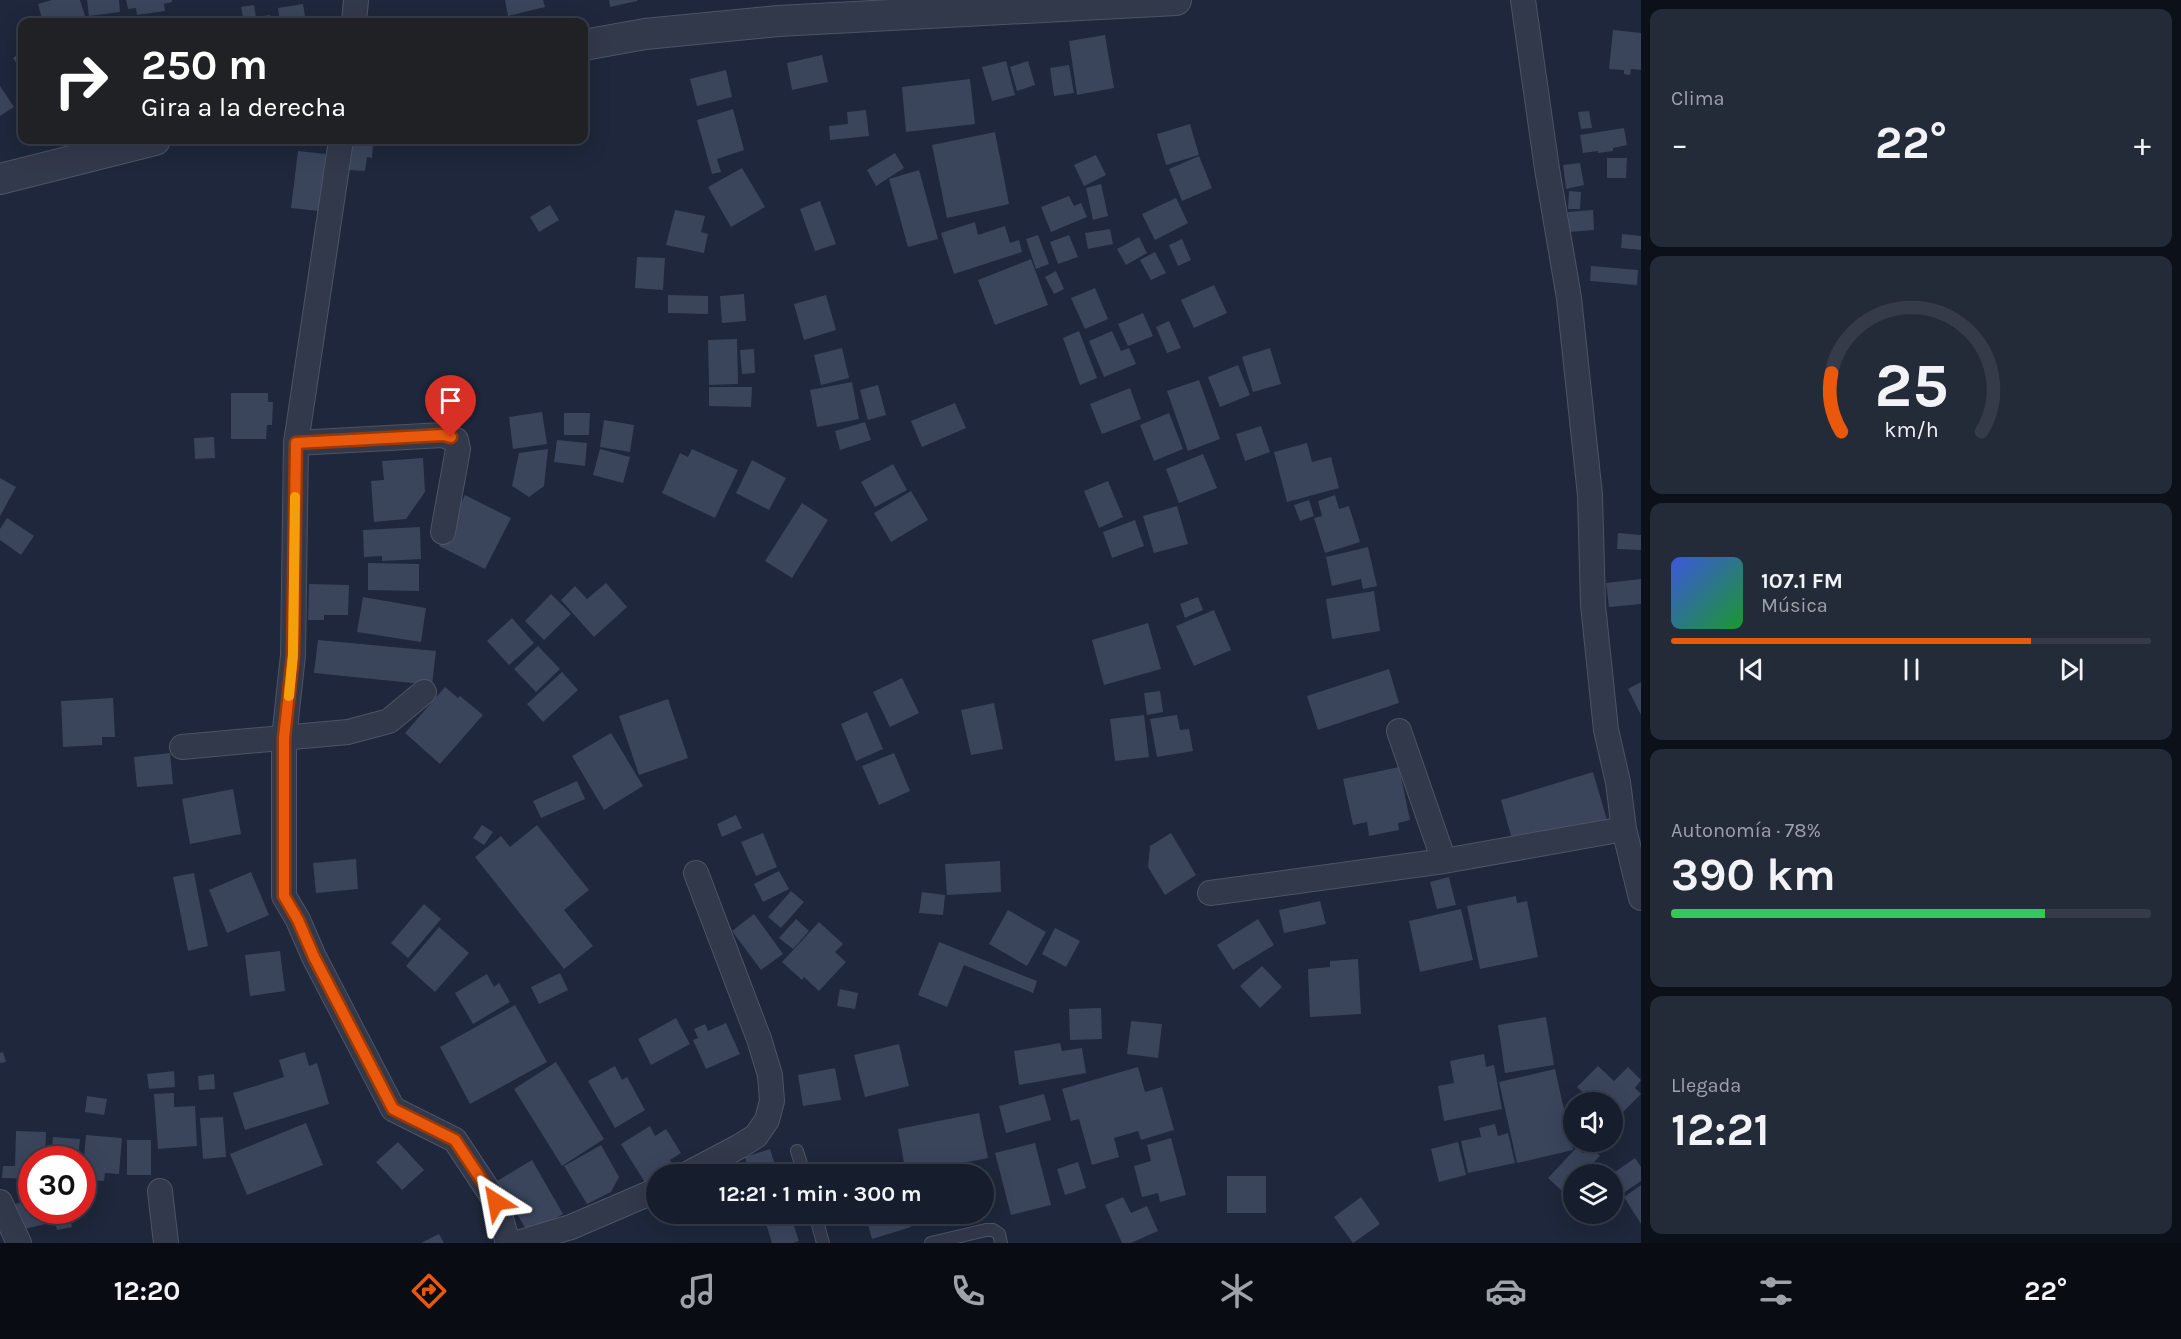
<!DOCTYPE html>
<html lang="es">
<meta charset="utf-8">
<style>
:root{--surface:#161d2c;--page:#232a38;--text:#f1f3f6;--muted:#9ea2a9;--line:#353b48;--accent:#ea580c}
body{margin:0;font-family:Karla,sans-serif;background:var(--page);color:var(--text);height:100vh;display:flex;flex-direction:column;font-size:22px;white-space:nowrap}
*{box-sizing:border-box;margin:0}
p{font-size:20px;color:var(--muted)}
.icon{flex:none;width:33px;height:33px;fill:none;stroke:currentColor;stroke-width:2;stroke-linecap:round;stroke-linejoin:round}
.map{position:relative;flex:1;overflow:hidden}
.side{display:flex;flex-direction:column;gap:9px;padding:9px;background:#0c1018;width:540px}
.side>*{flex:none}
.guide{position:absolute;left:18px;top:18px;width:570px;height:126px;border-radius:12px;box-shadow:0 6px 24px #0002,0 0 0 2px var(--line);background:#202124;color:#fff;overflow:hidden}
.tools{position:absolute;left:1563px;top:1092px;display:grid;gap:12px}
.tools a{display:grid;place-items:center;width:60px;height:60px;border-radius:50%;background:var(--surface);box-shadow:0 6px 24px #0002,0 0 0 2px var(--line);font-size:30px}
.speed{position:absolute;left:18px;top:1146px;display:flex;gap:12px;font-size:30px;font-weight:700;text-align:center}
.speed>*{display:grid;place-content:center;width:78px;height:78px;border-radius:50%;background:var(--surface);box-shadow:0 6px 24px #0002,0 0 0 2px var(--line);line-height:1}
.speed .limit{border:9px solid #d22;background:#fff;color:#111}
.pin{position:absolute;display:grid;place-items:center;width:51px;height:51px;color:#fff;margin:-62px -26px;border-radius:50% 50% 50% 0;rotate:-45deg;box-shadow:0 0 6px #0007}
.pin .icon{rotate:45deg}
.me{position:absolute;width:66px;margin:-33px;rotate:326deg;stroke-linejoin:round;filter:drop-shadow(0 0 4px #0008)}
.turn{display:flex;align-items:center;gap:21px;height:126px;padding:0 24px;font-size:27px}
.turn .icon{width:78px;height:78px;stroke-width:2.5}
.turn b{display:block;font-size:42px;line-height:51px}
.big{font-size:45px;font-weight:700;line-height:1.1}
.side .tile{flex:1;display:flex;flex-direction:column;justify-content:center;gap:9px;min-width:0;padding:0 21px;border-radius:12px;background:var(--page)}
.side .dial{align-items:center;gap:0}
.dial svg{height:156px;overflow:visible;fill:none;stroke:var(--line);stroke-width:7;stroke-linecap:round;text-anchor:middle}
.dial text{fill:var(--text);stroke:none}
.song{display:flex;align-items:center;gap:18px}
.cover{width:72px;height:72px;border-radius:9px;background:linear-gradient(135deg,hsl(230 70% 55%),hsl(130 70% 35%))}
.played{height:6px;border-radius:3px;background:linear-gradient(90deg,var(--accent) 75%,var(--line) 75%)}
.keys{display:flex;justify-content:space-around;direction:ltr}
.heat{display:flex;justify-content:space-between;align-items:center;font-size:33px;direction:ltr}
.charge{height:9px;border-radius:4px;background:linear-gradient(90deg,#34c759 78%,var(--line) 0)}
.trip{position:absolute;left:646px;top:1164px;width:348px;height:60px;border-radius:30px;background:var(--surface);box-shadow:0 6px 24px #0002,0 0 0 2px var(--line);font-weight:700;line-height:60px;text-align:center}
.tab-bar{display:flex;height:96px;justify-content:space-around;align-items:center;background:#090c12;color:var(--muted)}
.tab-bar .icon{width:42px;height:42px}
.tab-bar .selected{color:var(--accent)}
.tab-bar b{font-size:27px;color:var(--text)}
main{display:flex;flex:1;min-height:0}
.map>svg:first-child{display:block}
</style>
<main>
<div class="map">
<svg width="1641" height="1243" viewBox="0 0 1641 1243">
<rect width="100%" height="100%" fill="#1e273b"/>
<path fill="#3a445b" d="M52,0H80L87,22H43L38,4Z
M87,0H119L120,12L89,16Z
M126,0H172V2L164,4L165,11L137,15L136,8L128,9Z
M505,0H543L545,7L508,16Z
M609,0H637V1L610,7Z
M303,4L306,22H280L278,8Z
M254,5L256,17L270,15L271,22H244L241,7Z
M401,18L402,22H387L386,20Z
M1613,30L1641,33V70L1631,69L1630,75L1624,74V70L1609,69Z
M1105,35L1114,88L1077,95L1069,41Z
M22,52V69L21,70L13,58Z
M822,55L828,82L792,90L787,63Z
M1006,61L1015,95L992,101L982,67Z
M1028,61L1035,85L1017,91L1010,67Z
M1069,65L1074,93L1054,96L1050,68Z
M726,70L732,97L697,106L690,79Z
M970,79L975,124L906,132L902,87Z
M0,86L14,107L0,116Z
M733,109L744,150L717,159L721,172L712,174L697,120Z
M866,110L869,136L830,140L829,126L848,124L847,112Z
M1589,111L1592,128L1581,129L1578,112Z
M1190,124L1199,155L1166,165L1157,134Z
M1624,128L1627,145L1613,148V151L1598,153V151L1583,153L1580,135Z
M995,132L1009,204L947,218L932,145Z
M352,141L373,143L372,158L367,157L365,171L348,170Z
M298,151L326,154L319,211L291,208Z
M895,153L904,168L876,186L867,170Z
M1096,155L1106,175L1084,186L1074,165Z
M1199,156L1212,188L1182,201L1169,169Z
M1607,158H1627L1626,178H1607Z
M1580,163L1584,185L1566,189L1563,165Z
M742,168L765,207L731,227L708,187Z
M919,170L938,239L908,247L889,179Z
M1101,184L1108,216L1093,220L1086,188Z
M1569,191L1581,192L1580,209H1568Z
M1069,196L1074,206L1081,203L1087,217L1051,232L1041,207Z
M1176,198L1188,223L1155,240L1142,214Z
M820,201L836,244L815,251L800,209Z
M550,205L559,220L539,232L530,217Z
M675,210L705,216L701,232L708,234L704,253L666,245Z
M1593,210L1594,230L1569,232L1568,212Z
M975,222L978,235L1005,226L1010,243L1019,240L1022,252L954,274L941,233Z
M1110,229L1113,244L1088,249L1085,233Z
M1622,234L1641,236V250L1621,248Z
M1038,235L1049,264L1036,269L1026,239Z
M1069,235L1078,257L1058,264L1050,242Z
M1139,237L1147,253L1126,265L1117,249Z
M1182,239L1191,260L1178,266L1169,245Z
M1155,252L1166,273L1151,280L1140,260Z
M637,257L665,258L663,290L635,288Z
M1031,259L1048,305L995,325L978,280Z
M1591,266L1638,270L1637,285L1590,281Z
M1056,271L1064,289L1054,294L1045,277Z
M1214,285L1227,313L1194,328L1181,300Z
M1095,288L1108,319L1085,329L1071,298Z
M744,294L746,321L722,323L720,296Z
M668,295L708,296V314L668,313Z
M826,295L836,330L804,340L794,304Z
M1143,313L1153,336L1128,346L1118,324Z
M1169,321L1181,348L1167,353L1156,327Z
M1079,331L1097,378L1080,385L1063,338Z
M1112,331L1121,351L1129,348L1136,364L1104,377L1089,341Z
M737,339L738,384L709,385L708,340Z
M842,348L849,378L821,385L814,355Z
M1270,348L1281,384L1253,392L1242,357Z
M754,349L755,373L742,374L740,350Z
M1238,365L1250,395L1220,407L1208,377Z
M1199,380L1220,439L1188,451L1167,391Z
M852,382L859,419L817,427L810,390Z
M878,385L886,415L868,420L860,390Z
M709,387H752L751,407L709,406Z
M1130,388L1141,419L1102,434L1090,404Z
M231,393H268V402H273L272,425H267L266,439H231Z
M955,403L966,428L922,447L911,421Z
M542,412L547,444L513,449L509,417Z
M564,413H590L589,435H564Z
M1169,413L1183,449L1154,461L1140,425Z
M604,420L634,425L630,452L600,447Z
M865,422L871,440L840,450L835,431Z
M1261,426L1270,452L1245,461L1236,434Z
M214,437L215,458L195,459L194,438Z
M557,440L587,443L585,466L554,462Z
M1307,443L1312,462L1331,457L1339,488L1287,502L1274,452Z
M548,449L544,486L529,497L512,486L519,453Z
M600,449L630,457L623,483L593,475Z
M692,449L738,470L715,518L662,493L680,453L688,457Z
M1203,454L1217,488L1179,503L1166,469Z
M423,458L425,492L406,519L374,522L371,481L384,480L382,461Z
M752,460L786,478L769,510L736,493Z
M893,464L907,490L875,507L861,482Z
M0,478L16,487L0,516Z
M1108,481L1123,517L1099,528L1084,491Z
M911,491L928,520L891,542L874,513Z
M465,495L511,518L485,569L439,546Z
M1335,495L1339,509L1349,506L1360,542L1325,553L1314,518L1322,516L1318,501Z
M1309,500L1314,516L1300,521L1294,505Z
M802,503L828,520L792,578L765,561Z
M1177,506L1188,544L1154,553L1143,516Z
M7,518L34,536L21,555L0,540V529Z
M1135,520L1144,546L1112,558L1103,532Z
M420,527L421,559L382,561V556L364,557L363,530Z
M1618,533L1641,535V550L1617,549Z
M1368,547L1377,586L1363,589L1361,579L1332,586L1326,557Z
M368,563L419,564V591L368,590Z
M1641,579V604L1609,607L1606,583Z
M606,583L627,607L594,637L561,600L575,586L587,599Z
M309,584L349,585L348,615H324V620H308Z
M1374,591L1380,631L1332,639L1326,599Z
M551,594L571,614L544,640L525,621Z
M363,597L426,608L421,642L357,632Z
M1198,597L1203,610L1185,618L1180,604Z
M1214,610L1231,650L1194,666L1176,626Z
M512,618L534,643L509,665L487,641Z
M1148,623L1161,669L1104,685L1092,640Z
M318,640L436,651L432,685L314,673Z
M538,646L560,669L536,692L514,669Z
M1389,669L1399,703L1318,730L1307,696Z
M562,672L578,690L543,722L527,704Z
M902,678L919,713L890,727L873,692Z
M1641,682V715L1628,689Z
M445,687L458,698L460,696L483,715L440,764L405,733Z
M1160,691L1163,712L1147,715L1144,693Z
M113,698L115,737H102V745L63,747L61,701Z
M668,699L688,758L639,775L619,716Z
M994,703L1003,749L971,755L961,710Z
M867,712L883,749L856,761L841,724Z
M1144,715L1149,757L1115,761L1110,719Z
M1177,715L1180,730L1189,729L1193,751L1157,757L1150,719Z
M611,733L643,786L604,810L572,756Z
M170,753L173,784L137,787L134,757Z
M894,753L910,791L879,805L862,766Z
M1399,767L1410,820L1398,823L1399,830L1369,836L1367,822L1353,825L1343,779Z
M1593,772L1607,820L1539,840L1513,843L1501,800Z
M577,781L585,799L541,818L533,801Z
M233,789L241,834L190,844L182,799Z
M736,815L742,828L722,837L717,824Z
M482,825L493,832L484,845L473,838Z
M537,825L589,890L564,910L593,946L564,969L475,857L501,836L510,847Z
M763,833L777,867L756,876L741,842Z
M1171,833L1196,875L1165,895L1148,867L1150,846Z
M356,859L358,889L316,893L313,863Z
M1000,861L1001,892L947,895L945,864Z
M779,871L789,889L763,902L754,884Z
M251,872L269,915L227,933L209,890Z
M194,873L208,946L188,951L173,877Z
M1449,877L1456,905L1437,909L1430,882Z
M791,891L804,902L781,928L768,917Z
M922,892L945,895L943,915L919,913Z
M1516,896L1517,903L1527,901L1538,957L1480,969L1467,906Z
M1320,901L1326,924L1284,933L1279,910Z
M424,904L441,919L408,958L391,943Z
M1461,909L1473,960L1420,972L1409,921Z
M1008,910L1046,932L1027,966L989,944Z
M754,914L783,954L761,970L732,931Z
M796,919L809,931L793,949L779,938Z
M1258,919L1274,945L1233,970L1217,945Z
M819,922L843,944L835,952L846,962L819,991L804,977L802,980L782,962Z
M439,927L469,953L435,992L406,966Z
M1055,928L1080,941L1066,967L1042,954Z
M939,942L1037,981L1033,993L964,965L947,1007L918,995Z
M280,951L285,991L250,996L245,955Z
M1358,959L1361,1014L1310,1017L1308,969L1330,967V961Z
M1262,966L1282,987L1260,1008L1240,986Z
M560,973L568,990L539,1004L531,987Z
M487,974L494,987L499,983L510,1002L473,1024L455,993Z
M840,989L858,993L855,1009L837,1006Z
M515,1005L547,1062L470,1104L440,1047Z
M1101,1008L1102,1039L1070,1040L1069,1009Z
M1546,1017L1554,1065L1505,1073L1498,1025Z
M676,1018L690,1044L651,1065L638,1039Z
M1131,1021L1162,1024L1158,1058L1127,1054Z
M726,1023L740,1054L706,1069L693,1040L698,1038L694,1029L705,1024L708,1031Z
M1060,1043L1062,1051L1082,1048L1086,1073L1019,1085L1014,1051Z
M899,1044L909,1086L865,1097L854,1055Z
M3,1052L6,1062L0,1063V1053Z
M305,1052L309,1066L317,1063L329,1104L245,1130L233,1093L284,1077L279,1060Z
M1484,1054L1486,1067L1494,1065L1502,1109L1444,1121L1438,1086L1454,1083L1450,1061Z
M556,1062L604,1139L562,1166L514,1089Z
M615,1066L622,1080L627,1077L645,1110L615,1128L588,1081Z
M1598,1066L1614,1081L1628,1067L1641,1080L1635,1088L1641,1094L1612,1123V1102H1593L1577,1087Z
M1138,1067L1145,1092L1162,1087L1174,1130L1141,1140L1138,1131L1114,1138L1119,1157L1092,1165L1079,1119L1071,1121L1062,1089Z
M835,1068L841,1100L803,1106L798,1075Z
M1555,1069L1573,1150L1517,1163L1499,1082Z
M174,1071L175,1087L149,1089L147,1074Z
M214,1074L215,1089L199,1090L198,1076Z
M174,1093V1107L195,1106L197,1146L158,1149L154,1094Z
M1044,1094L1051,1120L1006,1133L999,1106Z
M87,1096L107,1099L104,1115L85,1112Z
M979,1113L988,1158L906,1174L898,1129Z
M223,1117L226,1157L203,1159L200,1118Z
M306,1123L323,1165L247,1195L230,1154Z
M1495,1124L1498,1136L1508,1133L1515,1163L1468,1173L1461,1141L1481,1137L1479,1128Z
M650,1126L655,1136L666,1129L681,1153L670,1160L677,1172L673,1174H657V1184L649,1189L621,1144Z
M16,1131L46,1132L45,1160H32V1179L2,1178L3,1166H15Z
M86,1135L122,1138L119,1174L105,1173L104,1181L82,1180Z
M53,1137L80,1139L78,1160H51Z
M1171,1138L1186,1195L1160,1202L1158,1193L1142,1197L1134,1166L1151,1161L1147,1145Z
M127,1140H151V1175H127Z
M398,1142L424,1170L402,1190L376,1162Z
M1458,1142L1466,1175L1439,1182L1431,1149Z
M1035,1143L1051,1205L1011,1215L995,1153Z
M601,1145L619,1177L611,1192L587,1204L564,1166Z
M1590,1146L1600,1156L1594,1162L1602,1170L1597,1174H1574V1202L1548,1178L1577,1147L1583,1153Z
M770,1149L778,1174H750L745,1157Z
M1635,1158L1641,1167V1181L1619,1196L1612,1187V1174Z
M532,1160L563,1214L529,1234L497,1181Z
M1078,1162L1086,1188L1065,1195L1057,1169Z
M1227,1176H1266V1213H1227Z
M1641,1185V1224L1624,1197Z
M1123,1197L1131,1213L1147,1206L1158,1231L1131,1243H1122L1105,1205Z
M1361,1197L1380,1224L1353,1243L1334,1217Z
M32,1200V1210H46L49,1223L21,1230L15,1204Z
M52,1210H68L72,1227L57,1230Z
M763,1214H790L799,1241L793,1243H772Z
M865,1214H907L911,1227L872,1239Z
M439,1234L444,1243H421Z"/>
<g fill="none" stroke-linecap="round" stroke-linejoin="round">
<g stroke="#4d5465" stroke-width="14">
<path id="service" d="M797,1151L804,1174
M815,1214L823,1243
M931,1243L986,1230H993L999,1234L1001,1243"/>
</g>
<g stroke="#4d5465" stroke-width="26">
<path id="minor" d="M1523,0L1547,169L1569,298L1590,495L1593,605L1606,730L1618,782L1624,829L1641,898
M354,22L356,0
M341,140L296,443L293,655L284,738V896L298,920L314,957L393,1109L455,1140L496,1202L508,1243
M296,443L443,435L456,440L458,449L443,532
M1399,731L1444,861
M182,747L348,732L389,721L424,692
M1210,893L1444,861L1624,829
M687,1174L740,1146L756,1136L767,1120L772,1101L770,1075L759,1039L696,873
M160,1191L166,1243
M0,1202L19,1243
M518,1243L571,1227L657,1190"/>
</g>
<g stroke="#4d5465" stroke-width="32">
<path id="tertiary" d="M584,45L645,34L778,21L1176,0
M0,179L155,140"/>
</g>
<use href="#service" stroke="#32394b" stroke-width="12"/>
<use href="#minor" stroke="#32394b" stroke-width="24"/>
<use href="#tertiary" stroke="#32394b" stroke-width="30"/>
</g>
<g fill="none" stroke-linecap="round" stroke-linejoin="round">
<g stroke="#983908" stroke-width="15">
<path id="route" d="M451,437L443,435L296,443L293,655L284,738V896L298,920L314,957L393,1109L455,1140L496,1202"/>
</g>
<use href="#route" stroke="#ea580c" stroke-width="10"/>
<path stroke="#f59e0b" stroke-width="10" d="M289,696L293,655L295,497"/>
</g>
</svg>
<div class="tools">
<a><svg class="icon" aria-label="sound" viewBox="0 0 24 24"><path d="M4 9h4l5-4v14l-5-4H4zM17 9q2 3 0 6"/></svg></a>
<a><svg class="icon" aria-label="layers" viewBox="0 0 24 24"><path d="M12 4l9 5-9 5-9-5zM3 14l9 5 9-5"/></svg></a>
</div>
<div class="speed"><div class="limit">30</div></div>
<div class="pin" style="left:451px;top:437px;background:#d93025"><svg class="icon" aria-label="arrive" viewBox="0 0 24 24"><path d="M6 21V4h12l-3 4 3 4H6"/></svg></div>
<svg class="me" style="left:496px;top:1202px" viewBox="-20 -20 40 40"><path d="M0-17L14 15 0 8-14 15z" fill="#ea580c" stroke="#fff" stroke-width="4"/></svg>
<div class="trip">12:21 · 1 min · 300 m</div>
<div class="guide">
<div class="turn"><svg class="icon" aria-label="right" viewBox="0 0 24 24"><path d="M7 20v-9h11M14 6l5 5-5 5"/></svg><div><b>250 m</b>Gira a la derecha</div></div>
</div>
</div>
<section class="side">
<div class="tile"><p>Clima</p>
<div class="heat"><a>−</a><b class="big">22°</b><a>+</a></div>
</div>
<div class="tile dial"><svg viewBox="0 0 100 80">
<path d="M14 69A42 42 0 1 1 86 69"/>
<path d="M14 69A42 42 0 0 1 9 39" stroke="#ea580c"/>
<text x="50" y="56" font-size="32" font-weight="700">25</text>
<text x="50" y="72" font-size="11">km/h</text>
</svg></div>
<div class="tile">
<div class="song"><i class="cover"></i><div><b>107.1 FM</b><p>Música</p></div></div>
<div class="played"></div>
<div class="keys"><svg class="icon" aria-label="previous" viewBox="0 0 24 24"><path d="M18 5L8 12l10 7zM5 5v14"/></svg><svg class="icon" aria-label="pause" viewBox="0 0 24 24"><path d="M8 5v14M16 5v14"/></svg><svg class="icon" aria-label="next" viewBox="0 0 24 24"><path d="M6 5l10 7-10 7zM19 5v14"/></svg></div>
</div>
<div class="tile"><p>Autonomía · 78%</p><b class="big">390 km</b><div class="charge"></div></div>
<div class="tile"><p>Llegada</p><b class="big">12:21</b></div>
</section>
</main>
<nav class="tab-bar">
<b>12:20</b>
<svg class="icon selected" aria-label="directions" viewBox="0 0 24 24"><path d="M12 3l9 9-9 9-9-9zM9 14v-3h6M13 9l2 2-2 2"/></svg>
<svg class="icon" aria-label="music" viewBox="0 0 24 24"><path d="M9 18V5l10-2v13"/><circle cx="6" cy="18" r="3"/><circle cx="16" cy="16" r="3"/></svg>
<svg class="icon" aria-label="phone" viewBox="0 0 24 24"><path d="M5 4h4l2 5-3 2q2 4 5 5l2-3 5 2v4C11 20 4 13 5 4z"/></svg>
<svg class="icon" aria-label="climate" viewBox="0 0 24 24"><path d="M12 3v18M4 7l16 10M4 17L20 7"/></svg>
<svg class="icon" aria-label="car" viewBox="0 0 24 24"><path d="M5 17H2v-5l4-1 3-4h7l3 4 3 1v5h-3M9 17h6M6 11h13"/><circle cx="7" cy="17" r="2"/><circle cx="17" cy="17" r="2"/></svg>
<svg class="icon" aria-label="filters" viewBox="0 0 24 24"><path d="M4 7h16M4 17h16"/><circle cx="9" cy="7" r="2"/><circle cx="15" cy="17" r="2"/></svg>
<b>22°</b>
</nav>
